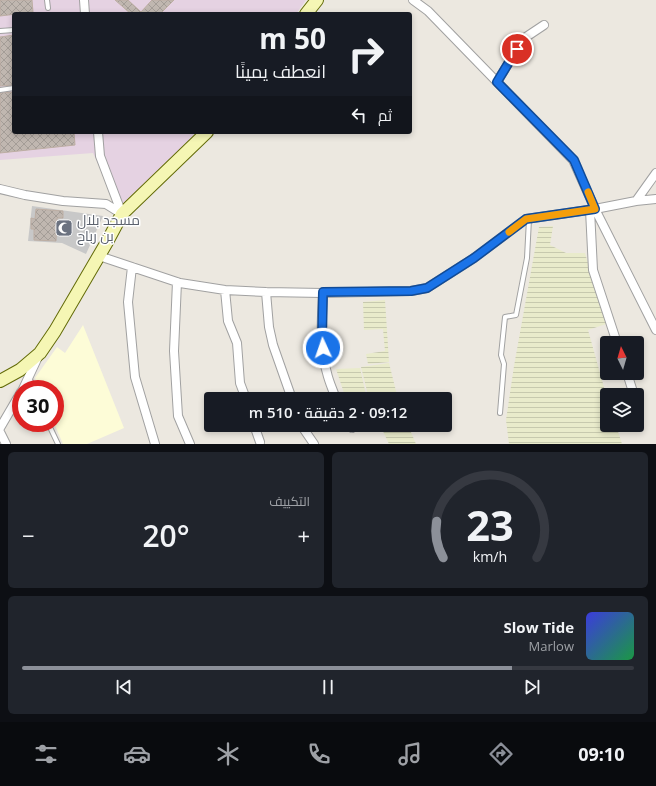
<!DOCTYPE html>
<html lang="ar">
<meta charset="utf-8">
<style>
:root{--surface:#171b24;--page:#20242c;--text:#f1f3f6;--muted:#9ea1a6;--line:#363941;--accent:#8c9099}
body{margin:0;font-family:"Open Sans",Cairo,sans-serif;background:var(--page);color:var(--text);direction:rtl;height:100vh;display:flex;flex-direction:column;font-size:15px;white-space:nowrap}
*{box-sizing:border-box;margin:0}
p{font-size:13px;color:var(--muted)}
.icon{flex:none;width:22px;height:22px;fill:none;stroke:currentColor;stroke-width:2;stroke-linecap:round;stroke-linejoin:round}
.map{position:relative;height:444px;overflow:hidden;direction:ltr}
.sheet{display:flex;flex-direction:column;gap:8px;padding:8px;background:#0d0f14;flex:1}
.sheet>*{flex:none}
.banner{position:absolute;left:12px;top:12px;width:400px;height:122px;border-radius:4px;box-shadow:0 2px 6px #0003;direction:rtl;background:#171b24;color:var(--text);overflow:hidden}
.needle{width:26px;rotate:355deg}
.buttons{position:absolute;left:600px;top:336px;display:grid;gap:8px}
.buttons a{display:grid;place-items:center;width:44px;height:44px;border-radius:4px;background:var(--surface);box-shadow:0 2px 6px #0003;font-size:20px}
.speed{position:absolute;left:12px;top:380px;display:flex;gap:8px;font-size:20px;font-weight:700;text-align:center}
.speed>*{display:grid;place-content:center;width:52px;height:52px;border-radius:50%;background:var(--surface);box-shadow:0 2px 6px #0003;line-height:1}
.speed .limit{border:6px solid #d22;background:#fff;color:#111}
.pin{position:absolute;display:grid;place-items:center;width:34px;height:34px;color:#fff;margin:-17px;border:2px solid #fff;border-radius:50%;box-shadow:0 1px 4px #0007}
.me{position:absolute;width:44px;margin:-22px;rotate:357deg;stroke-linejoin:round;filter:drop-shadow(0 0 3px #0008)}
.turn{display:flex;align-items:center;gap:14px;height:84px;padding:0 20px;font-size:18px}
.turn .icon{width:52px;height:52px;stroke-width:2.5}
.turn b{display:block;font-size:28px;line-height:34px}
.then{display:flex;align-items:center;height:38px;padding:0 20px;background:#0003;gap:8px;font-size:15px}
.big{font-size:30px;font-weight:600;line-height:1.1}
.sheet .card{flex:1;display:flex;flex-direction:column;justify-content:center;gap:6px;min-width:0;padding:0 14px;border-radius:6px;background:var(--page)}
.sheet .dial{align-items:center;gap:0}
.dial svg{height:104px;overflow:visible;fill:none;stroke:var(--line);stroke-width:7;stroke-linecap:round;text-anchor:middle}
.dial text{fill:var(--text);stroke:none}
.song{display:flex;align-items:center;gap:12px}
.cover{width:48px;height:48px;border-radius:6px;background:linear-gradient(135deg,hsl(240 70% 55%),hsl(140 70% 35%))}
.played{height:4px;border-radius:2px;background:linear-gradient(90deg,var(--accent) 80%,var(--line) 80%)}
.keys{display:flex;justify-content:space-around;direction:ltr}
.heat{display:flex;justify-content:space-between;align-items:center;font-size:22px;direction:ltr}
.sheet .tiles{flex:1;display:grid;gap:8px;grid-template-columns:1fr 1fr}
.card:last-child{grid-column:span 2}
.trip{position:absolute;left:204px;top:392px;width:248px;height:40px;border-radius:4px;background:var(--surface);box-shadow:0 2px 6px #0003;font-weight:600;line-height:40px;text-align:center;direction:rtl}
.dock{display:flex;height:64px;justify-content:space-around;align-items:center;background:#090b0e;color:var(--muted)}
.dock .icon{width:28px;height:28px}
.dock .active{color:var(--accent)}
.dock b{font-size:18px;color:var(--text)}
.map>svg:first-child{display:block}
</style>
<div class="map">
<svg width="656" height="444" viewBox="0 0 656 444">
<defs>
<pattern id="farmland-rules" width="6" height="5" patternUnits="userSpaceOnUse"><rect width="6" height="5" fill="#e9ebcb"/><path d="M0 2.5h6" fill="none" stroke="#c7c9ae"/></pattern>
<pattern id="building-cross-hatch" width="8" height="8" patternUnits="userSpaceOnUse"><rect width="8" height="8" fill="#c0b7b0"/><path d="M0 0l8 8M0 8l8-8" fill="none" stroke="#a49d97"/></pattern>
</defs>
<rect width="100%" height="100%" fill="#ece8e0"/>
<path fill="#e5d2e2" d="M0,0H306L296,14H14V132H197L119,209L93,153L0,160Z"/>
<path fill="#fdfcd7" d="M83,325L124,428L87,444H63L54,423L55,389H40L35,378L57,347L65,353Z"/>
<path fill="#c8c8c8" d="M32,206L103,216L86,254L62,243L28,241Z"/>
<path fill="url(#farmland-rules)" d="M553,226L550,245L566,253H585L606,324L588,330L607,398V425H616L622,444H509L506,420L514,366L539,227Z
M385,300L389,362L368,364L366,354L385,351L383,329L364,330L363,302Z
M389,363L398,399H369L361,367Z
M360,368L367,399H346L336,369Z
M380,425H408L416,444H389Z"/>
<path fill="url(#building-cross-hatch)" stroke="#bdaea3" d="M0,0H32L33,12L0,16Z
M115,0H128L141,12L152,0H174L160,14H131Z
M14,35V85L0,86V37Z
M14,92V132H74L75,145L0,153V93Z
M36,209L63,211V218H57L56,241L34,240V229H31V218L35,219Z"/>
<g fill="none" stroke-linecap="round" stroke-linejoin="round">
<g stroke="#a1a1a1" stroke-width="6">
<path id="lane" d="M47,0L48,8
M0,31L14,30
M0,90L14,88
M29,377L34,389
M500,413L504,364L501,355L505,317L516,315L527,258L529,219
M48,423L58,444"/>
</g>
<g stroke="#a1a1a1" stroke-width="10">
<path id="street" d="M84,0L85,14
M413,0L428,11L573,160L595,209L656,330
M497,82L517,49L526,37L544,25
M98,132L100,156L122,214
M0,189L25,195L63,201L106,204L122,214
M636,201L656,199
M590,210L593,270L617,343
M99,256L180,283L225,290L266,292L323,293L411,291L427,288L474,258L526,219L595,209L636,201L656,173
M132,267L128,302L135,377L155,444
M177,282L174,351L178,416L190,444
M225,290L228,321L237,343L240,383L246,399
M266,292L269,327L273,345L292,399
M323,293C322,319 319,347 327,373C329,382 333,390 336,399
M627,373L634,395
M23,389L38,357
M637,405V407
M254,425L260,442
M301,425L314,444
M350,425L352,428
M0,428L21,392
M0,432L6,444"/>
</g>
<g stroke="#636b08" stroke-width="14">
<path id="secondary" d="M306,14L317,0
M0,381L20,370L40,353L55,331L107,242L122,214L207,132"/>
</g>
<use href="#lane" stroke="#fff" stroke-width="4"/>
<use href="#street" stroke="#fff" stroke-width="8"/>
<use href="#secondary" stroke="#f5f6b4" stroke-width="12"/>
</g>
<g fill="none" stroke-linecap="round" stroke-linejoin="round">
<g stroke="#114b97" stroke-width="10">
<path id="route" d="M323,348L322,338L323,292L411,291L427,288L474,258L526,219L595,209L574,160L497,82L517,49"/>
</g>
<use href="#route" stroke="#1a73e8" stroke-width="7"/>
<path stroke="#f59e0b" stroke-width="7" d="M509,232L526,219L595,209L588,192"/>
</g>
<defs>
<g id="mosque-square" transform="scale(0.9)"><rect x="-9" y="-9" width="18" height="18" rx="4" fill="#6b7280" stroke="#fff"/><path d="M3.5-4.9A6 6 0 1 0 3.5 4.9A5 5 0 1 1 3.5-4.9Z" fill="#fff"/></g>
</defs>
<g fill-rule="evenodd">
<use href="#mosque-square" x="64" y="228"/>
</g>
<g text-anchor="middle" stroke-width="3" stroke-linejoin="round" paint-order="stroke">
<g font-size="14" fill="#5b616d" stroke="#fff" text-anchor="start">
<text x="77" y="225">مسجد بلال<tspan x="77" dy="16">بن رباح</tspan></text>
</g>
</g>
</svg>
<div class="buttons">
<a><svg class="needle" viewBox="-14 -14 28 28"><path d="M0-13l5 13h-10z" fill="#e53935"/><path d="M0 13l5-13h-10z" fill="#9ea1a6"/></svg></a>
<a><svg class="icon" aria-label="layers" viewBox="0 0 24 24"><path d="M12 4l9 5-9 5-9-5zM3 14l9 5 9-5"/></svg></a>
</div>
<div class="speed"><div class="limit">30</div></div>
<div class="pin" style="left:517px;top:49px;background:#d93025"><svg class="icon" aria-label="arrive" viewBox="0 0 24 24"><path d="M6 21V4h12l-3 4 3 4H6"/></svg></div>
<svg class="me" style="left:323px;top:348px" viewBox="-20 -20 40 40"><circle r="17" fill="#1a73e8" stroke="#fff" stroke-width="3"/><path d="M0-11L8 9 0 5-8 9z" fill="#fff"/></svg>
<div class="trip">09:12 · 2 دقيقة · 510 m</div>
<div class="banner">
<div class="turn"><svg class="icon" aria-label="right" viewBox="0 0 24 24"><path d="M7 20v-9h11M14 6l5 5-5 5"/></svg><div><b>50 m</b>انعطف يمينًا</div></div>
<div class="then">ثم<svg class="icon" aria-label="left" viewBox="0 0 24 24"><path d="M17 20v-9H6M10 6l-5 5 5 5"/></svg></div>
</div>
</div>
<section class="sheet">
<div class="tiles">
<div class="card dial"><svg viewBox="0 0 100 80">
<path d="M14 69A42 42 0 1 1 86 69"/>
<path d="M14 69A42 42 0 0 1 9 41" stroke="#8c9099"/>
<text x="50" y="56" font-size="32" font-weight="700">23</text>
<text x="50" y="72" font-size="11">km/h</text>
</svg></div>
<div class="card"><p>التكييف</p>
<div class="heat"><a>−</a><b class="big">20°</b><a>+</a></div>
</div>
<div class="card">
<div class="song"><i class="cover"></i><div><b>Slow Tide</b><p>Marlow</p></div></div>
<div class="played"></div>
<div class="keys"><svg class="icon" aria-label="previous" viewBox="0 0 24 24"><path d="M18 5L8 12l10 7zM5 5v14"/></svg><svg class="icon" aria-label="pause" viewBox="0 0 24 24"><path d="M8 5v14M16 5v14"/></svg><svg class="icon" aria-label="next" viewBox="0 0 24 24"><path d="M6 5l10 7-10 7zM19 5v14"/></svg></div>
</div>
</div>
</section>
<nav class="dock">
<b>09:10</b>
<svg class="icon active" aria-label="directions" viewBox="0 0 24 24"><path d="M12 3l9 9-9 9-9-9zM9 14v-3h6M13 9l2 2-2 2"/></svg>
<svg class="icon" aria-label="music" viewBox="0 0 24 24"><path d="M9 18V5l10-2v13"/><circle cx="6" cy="18" r="3"/><circle cx="16" cy="16" r="3"/></svg>
<svg class="icon" aria-label="phone" viewBox="0 0 24 24"><path d="M5 4h4l2 5-3 2q2 4 5 5l2-3 5 2v4C11 20 4 13 5 4z"/></svg>
<svg class="icon" aria-label="climate" viewBox="0 0 24 24"><path d="M12 3v18M4 7l16 10M4 17L20 7"/></svg>
<svg class="icon" aria-label="car" viewBox="0 0 24 24"><path d="M5 17H2v-5l4-1 3-4h7l3 4 3 1v5h-3M9 17h6M6 11h13"/><circle cx="7" cy="17" r="2"/><circle cx="17" cy="17" r="2"/></svg>
<svg class="icon" aria-label="filters" viewBox="0 0 24 24"><path d="M4 7h16M4 17h16"/><circle cx="9" cy="7" r="2"/><circle cx="15" cy="17" r="2"/></svg>
</nav>
